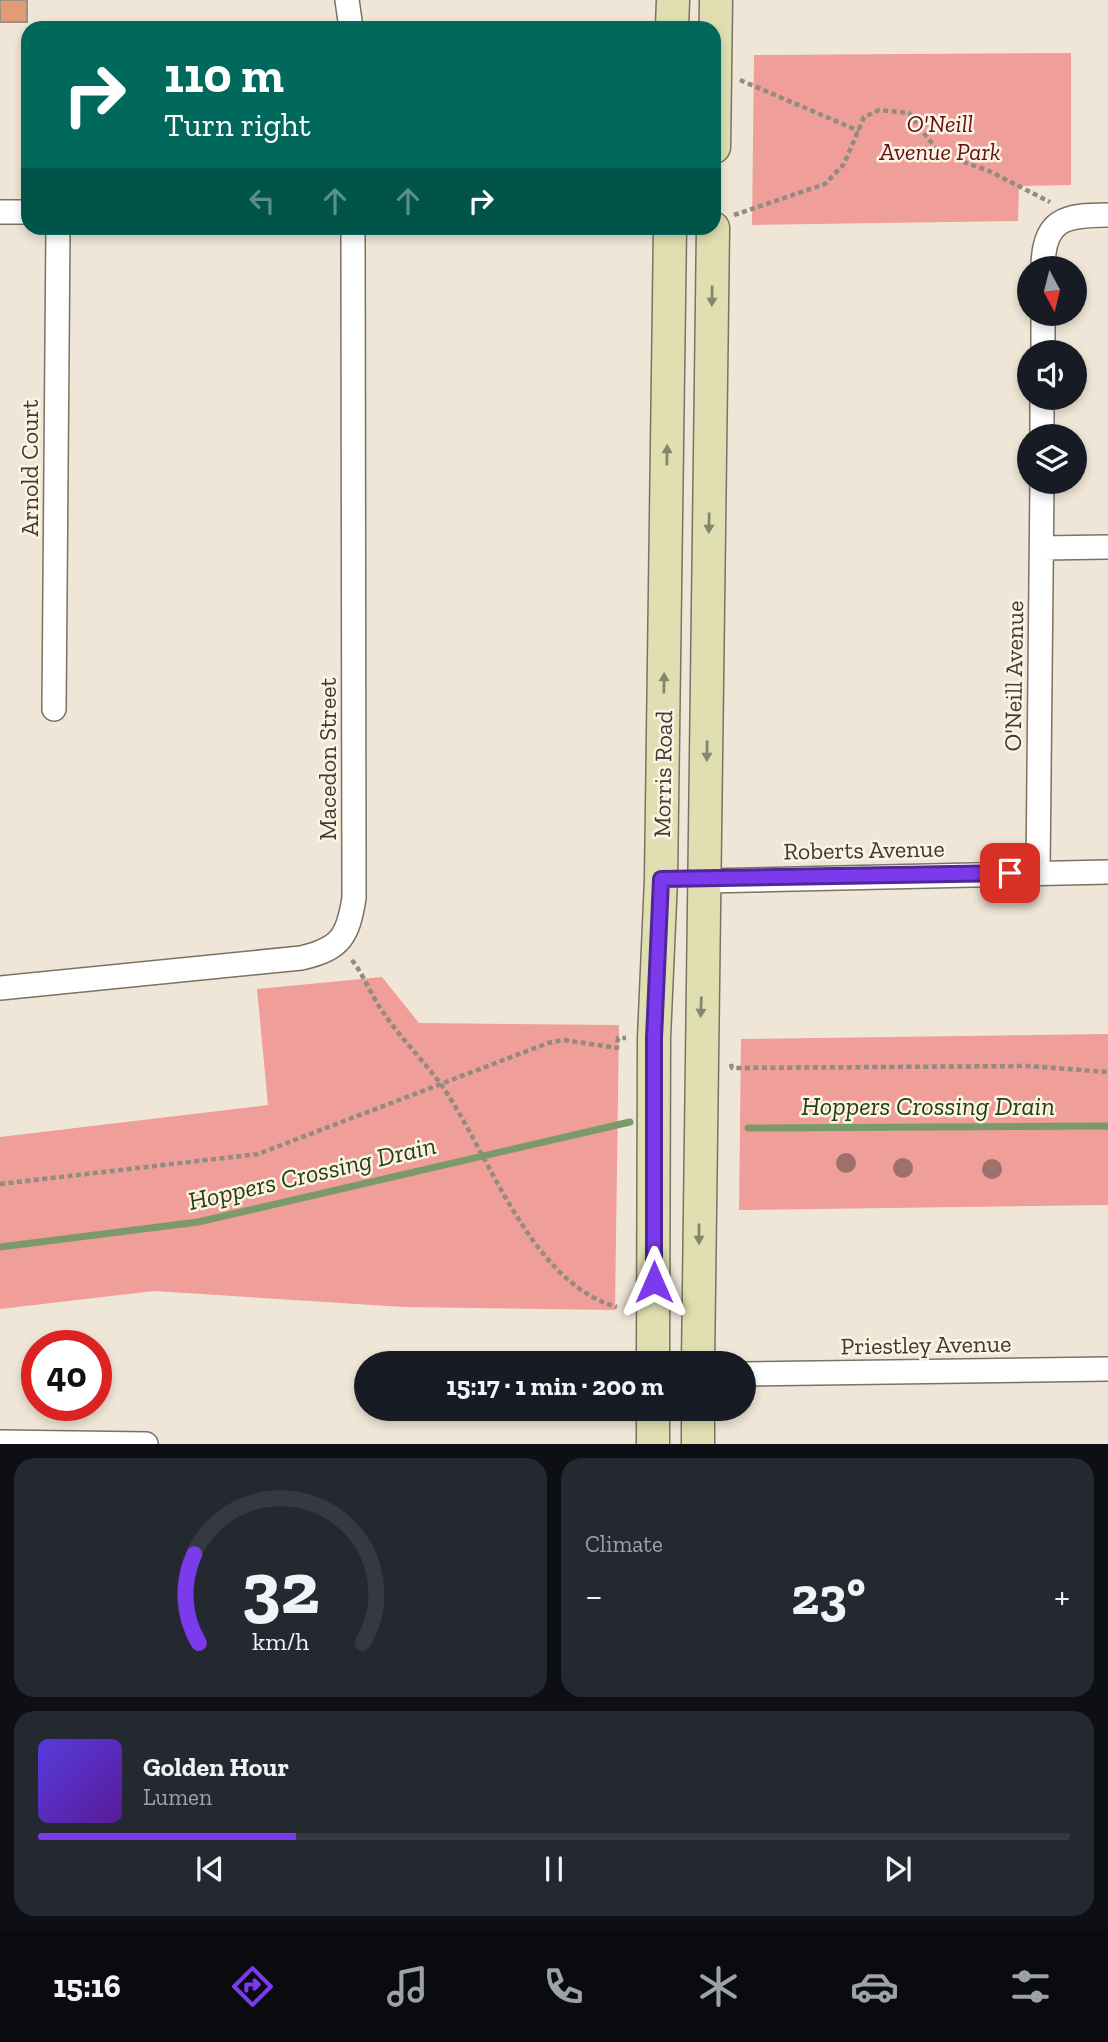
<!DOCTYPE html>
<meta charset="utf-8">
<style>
:root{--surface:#171b24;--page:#242831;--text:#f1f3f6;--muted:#9ea1a6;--line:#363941;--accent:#7c3aed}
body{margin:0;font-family:"Zilla Slab",serif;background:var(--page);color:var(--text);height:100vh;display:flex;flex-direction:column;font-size:26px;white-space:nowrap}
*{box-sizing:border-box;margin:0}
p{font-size:23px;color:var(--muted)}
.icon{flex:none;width:38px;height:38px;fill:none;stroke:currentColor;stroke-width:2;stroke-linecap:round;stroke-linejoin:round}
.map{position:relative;height:1444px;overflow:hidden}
.details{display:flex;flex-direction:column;gap:14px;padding:14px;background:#0d0f14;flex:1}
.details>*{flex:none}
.guide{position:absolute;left:21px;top:21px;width:700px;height:214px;border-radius:21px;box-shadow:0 4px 10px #0003;background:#00695c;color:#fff;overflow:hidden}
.needle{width:46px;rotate:173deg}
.buttons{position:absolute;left:1017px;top:256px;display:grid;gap:14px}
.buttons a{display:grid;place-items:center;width:70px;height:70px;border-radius:50%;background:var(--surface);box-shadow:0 4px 10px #0003;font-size:35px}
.speed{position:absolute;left:21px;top:1330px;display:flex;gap:14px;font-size:35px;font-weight:700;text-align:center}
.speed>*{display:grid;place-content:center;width:91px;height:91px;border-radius:50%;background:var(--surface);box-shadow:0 4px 10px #0003;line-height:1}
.speed .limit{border:10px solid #d22;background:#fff;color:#111}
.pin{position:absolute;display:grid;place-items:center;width:60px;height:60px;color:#fff;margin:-30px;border-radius:14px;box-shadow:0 4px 10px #0006}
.me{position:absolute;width:77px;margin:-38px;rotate:0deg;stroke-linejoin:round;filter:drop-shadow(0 0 5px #0008)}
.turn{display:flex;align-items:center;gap:24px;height:147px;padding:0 28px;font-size:32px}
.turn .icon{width:91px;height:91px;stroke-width:2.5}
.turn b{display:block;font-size:49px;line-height:60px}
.lanes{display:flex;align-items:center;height:66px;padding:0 28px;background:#0003;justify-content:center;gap:35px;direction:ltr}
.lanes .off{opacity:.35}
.big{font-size:52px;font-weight:700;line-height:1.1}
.details .tile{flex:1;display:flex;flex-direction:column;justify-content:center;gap:10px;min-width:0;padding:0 24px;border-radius:21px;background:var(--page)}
.details .dial{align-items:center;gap:0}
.dial svg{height:182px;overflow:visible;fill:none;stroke:var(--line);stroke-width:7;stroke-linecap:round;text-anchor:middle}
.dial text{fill:var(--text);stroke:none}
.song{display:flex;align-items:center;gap:21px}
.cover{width:84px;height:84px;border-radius:10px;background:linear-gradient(135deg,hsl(250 70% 55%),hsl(270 70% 35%))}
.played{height:7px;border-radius:4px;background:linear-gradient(90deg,var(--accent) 25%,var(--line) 25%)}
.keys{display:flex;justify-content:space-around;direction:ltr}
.heat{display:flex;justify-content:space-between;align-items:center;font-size:38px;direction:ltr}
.details .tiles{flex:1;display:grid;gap:14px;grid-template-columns:1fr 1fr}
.tile:last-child{grid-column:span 2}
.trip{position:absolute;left:354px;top:1351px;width:402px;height:70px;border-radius:35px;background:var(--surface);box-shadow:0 4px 10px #0003;font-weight:700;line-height:70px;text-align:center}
.dock{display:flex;height:112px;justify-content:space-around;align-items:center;background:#090b0e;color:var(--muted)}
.dock .icon{width:49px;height:49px}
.dock .on{color:var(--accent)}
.dock b{font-size:32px;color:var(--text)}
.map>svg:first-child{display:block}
</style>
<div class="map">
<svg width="1108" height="1444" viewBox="0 0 1108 1444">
<rect width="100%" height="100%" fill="#f0e6d7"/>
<path fill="#ef9e9a" d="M1071,53V185L1019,186L1018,221L752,225L754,55Z
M382,977L419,1023L619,1025L615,1310L404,1307L154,1291L0,1309V1137L268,1105L257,989Z
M1108,1034V1205L739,1210L741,1039Z"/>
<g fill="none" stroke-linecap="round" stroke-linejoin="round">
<path stroke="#7b9a6a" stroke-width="7" d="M748,1128L1108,1126
M0,1247L198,1222L630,1122"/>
</g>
<path fill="#e39b71" stroke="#9f8f86" stroke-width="2" d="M0,0H27V22H0Z"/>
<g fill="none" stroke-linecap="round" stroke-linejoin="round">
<g stroke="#7b7264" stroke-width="26">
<path id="street" d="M347,0L351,28
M0,212H28
M1043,268C1043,219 1065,215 1108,215
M1043,352V313
M1042,436V397
M1042,548L1108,547
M54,709L58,228
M1038,872L1042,481
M705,881L1108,872
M0,988L301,958C341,949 348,936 354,898L353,228
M744,1374L1108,1369
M0,1442L146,1444"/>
</g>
<g stroke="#7b7264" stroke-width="35">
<path id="secondary" d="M672,28L673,0
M714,147L716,0
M653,1363L654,1038L661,879L670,228
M698,1363L713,228
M653,1444V1409
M698,1444V1409"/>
</g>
<path stroke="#918b80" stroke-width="4.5" stroke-dasharray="5 3.5" stroke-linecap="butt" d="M740,80L859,131
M734,215L825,184L844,164L864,117L879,110L909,113L940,154L987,170L1050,202
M352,960C365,977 372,998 385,1015C402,1040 425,1062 442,1086C489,1153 530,1283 617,1307
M731,1064L732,1068L1028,1066L1108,1072
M0,1184L258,1154L548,1043L564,1040L617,1048L618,1038H626"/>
<use href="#street" stroke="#fff" stroke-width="23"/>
<use href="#secondary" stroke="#e0dfb2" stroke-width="32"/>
</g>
<g fill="#9f716d">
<circle cx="846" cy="1163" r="10"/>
<circle cx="903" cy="1168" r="10"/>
<circle cx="992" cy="1169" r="10"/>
</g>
<defs><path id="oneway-solid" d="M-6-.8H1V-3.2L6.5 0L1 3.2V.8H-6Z" transform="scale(1.75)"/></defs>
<g fill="#87856d">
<use href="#oneway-solid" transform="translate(712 296) rotate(91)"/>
<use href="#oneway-solid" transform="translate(667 455) rotate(-89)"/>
<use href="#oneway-solid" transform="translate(709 523) rotate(91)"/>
<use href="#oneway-solid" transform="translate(664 683) rotate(-89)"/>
<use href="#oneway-solid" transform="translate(707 751) rotate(91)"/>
<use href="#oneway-solid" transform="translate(701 1007) rotate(92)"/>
<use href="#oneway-solid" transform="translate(699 1234) rotate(90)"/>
</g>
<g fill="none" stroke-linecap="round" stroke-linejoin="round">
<g stroke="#51269a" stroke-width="18">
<path id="route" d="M654,1282V1038L661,879L1010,873"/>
</g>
<use href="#route" stroke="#7c3aed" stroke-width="12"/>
</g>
<g text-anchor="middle" stroke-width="5" stroke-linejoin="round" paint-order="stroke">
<g font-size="24" font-style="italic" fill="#5d1217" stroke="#fef4e4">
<text x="940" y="132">O'Neill<tspan x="940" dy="28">Avenue Park</tspan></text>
</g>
<g font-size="24" fill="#3e3b34" stroke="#fef4e4">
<text transform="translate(30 468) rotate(-90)" y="8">Arnold Court</text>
<text transform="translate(1014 676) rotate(-89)" y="8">O'Neill Avenue</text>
<text transform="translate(328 759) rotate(-90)" y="8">Macedon Street</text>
<text transform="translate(663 774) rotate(-89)" y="8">Morris Road</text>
<text transform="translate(864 850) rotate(-1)" y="8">Roberts Avenue</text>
<text transform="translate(926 1345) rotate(-1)" y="8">Priestley Avenue</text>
</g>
<g font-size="26" font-style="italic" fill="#224013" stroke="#fef4e4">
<text x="928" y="1115">Hoppers Crossing Drain</text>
<text transform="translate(312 1173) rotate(-13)" y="9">Hoppers Crossing Drain</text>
</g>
</g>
</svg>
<div class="buttons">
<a><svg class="needle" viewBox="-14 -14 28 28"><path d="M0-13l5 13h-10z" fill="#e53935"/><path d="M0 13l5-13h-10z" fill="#9ea1a6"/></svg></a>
<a><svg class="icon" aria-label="sound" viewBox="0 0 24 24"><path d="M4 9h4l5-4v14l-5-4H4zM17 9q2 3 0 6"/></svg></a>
<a><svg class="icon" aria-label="layers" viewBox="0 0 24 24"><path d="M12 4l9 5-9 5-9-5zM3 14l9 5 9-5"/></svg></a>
</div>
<div class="speed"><div class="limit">40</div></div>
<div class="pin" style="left:1010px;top:873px;background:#d93025"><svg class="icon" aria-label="arrive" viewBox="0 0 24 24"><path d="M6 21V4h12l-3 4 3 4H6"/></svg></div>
<svg class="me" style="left:654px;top:1282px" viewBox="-20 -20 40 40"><path d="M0-17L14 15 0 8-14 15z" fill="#7c3aed" stroke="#fff" stroke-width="4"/></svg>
<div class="trip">15:17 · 1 min · 200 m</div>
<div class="guide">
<div class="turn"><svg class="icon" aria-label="right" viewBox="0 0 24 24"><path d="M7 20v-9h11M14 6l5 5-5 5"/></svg><div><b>110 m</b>Turn right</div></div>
<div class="lanes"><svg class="icon off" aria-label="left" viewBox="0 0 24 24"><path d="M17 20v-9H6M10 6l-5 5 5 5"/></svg><svg class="icon off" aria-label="ahead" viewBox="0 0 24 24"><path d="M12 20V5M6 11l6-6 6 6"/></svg><svg class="icon off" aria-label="ahead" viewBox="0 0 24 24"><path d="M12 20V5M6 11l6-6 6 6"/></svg><svg class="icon" aria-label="right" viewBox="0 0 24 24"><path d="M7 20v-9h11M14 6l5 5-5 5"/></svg></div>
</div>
</div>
<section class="details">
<div class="tiles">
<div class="tile dial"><svg viewBox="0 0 100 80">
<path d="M14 69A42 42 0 1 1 86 69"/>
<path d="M14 69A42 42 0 0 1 12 30" stroke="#7c3aed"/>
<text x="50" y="56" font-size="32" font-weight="700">32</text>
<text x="50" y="72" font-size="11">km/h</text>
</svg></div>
<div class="tile"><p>Climate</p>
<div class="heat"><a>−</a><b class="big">23°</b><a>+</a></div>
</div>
<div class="tile">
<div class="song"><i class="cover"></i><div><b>Golden Hour</b><p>Lumen</p></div></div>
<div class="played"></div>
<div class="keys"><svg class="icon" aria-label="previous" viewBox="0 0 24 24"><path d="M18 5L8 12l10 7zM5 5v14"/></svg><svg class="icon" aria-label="pause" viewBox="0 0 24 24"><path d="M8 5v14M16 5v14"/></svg><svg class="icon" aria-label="next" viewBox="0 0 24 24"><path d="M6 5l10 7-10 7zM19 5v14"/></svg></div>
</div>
</div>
</section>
<nav class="dock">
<b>15:16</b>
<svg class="icon on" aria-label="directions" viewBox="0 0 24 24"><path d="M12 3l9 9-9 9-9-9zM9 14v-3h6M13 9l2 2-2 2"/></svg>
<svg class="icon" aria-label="music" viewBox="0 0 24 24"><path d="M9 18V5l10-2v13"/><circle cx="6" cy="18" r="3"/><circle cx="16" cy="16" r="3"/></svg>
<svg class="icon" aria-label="phone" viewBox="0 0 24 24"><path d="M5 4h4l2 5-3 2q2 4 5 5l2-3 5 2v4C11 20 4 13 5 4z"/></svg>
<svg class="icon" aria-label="climate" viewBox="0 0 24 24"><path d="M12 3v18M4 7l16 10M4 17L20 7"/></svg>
<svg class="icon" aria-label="car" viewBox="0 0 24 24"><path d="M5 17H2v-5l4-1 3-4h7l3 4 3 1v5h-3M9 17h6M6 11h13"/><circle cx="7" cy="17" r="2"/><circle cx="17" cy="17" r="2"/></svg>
<svg class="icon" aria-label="filters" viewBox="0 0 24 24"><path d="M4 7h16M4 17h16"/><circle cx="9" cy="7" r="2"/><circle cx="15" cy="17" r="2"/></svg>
</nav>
